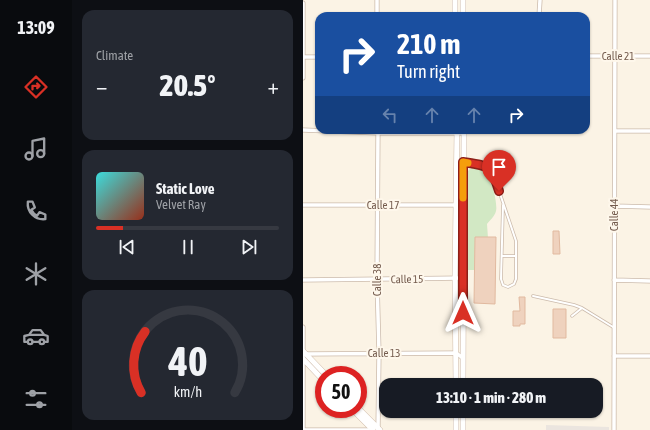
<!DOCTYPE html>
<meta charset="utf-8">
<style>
:root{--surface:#171b24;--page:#242831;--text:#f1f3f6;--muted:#9ea1a6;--line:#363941;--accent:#d93025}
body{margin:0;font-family:"Asap Condensed",sans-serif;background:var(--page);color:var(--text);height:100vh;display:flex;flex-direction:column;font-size:15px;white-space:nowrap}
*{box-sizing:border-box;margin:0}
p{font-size:13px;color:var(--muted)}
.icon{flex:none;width:22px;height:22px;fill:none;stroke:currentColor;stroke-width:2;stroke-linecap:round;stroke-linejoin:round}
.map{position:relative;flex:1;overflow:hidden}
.panel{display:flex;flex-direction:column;gap:10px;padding:10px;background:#0d0f14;width:231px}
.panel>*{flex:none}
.top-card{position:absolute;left:12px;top:12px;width:275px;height:122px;border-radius:12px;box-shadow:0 1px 3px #0004;background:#1a4fa0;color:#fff;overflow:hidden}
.speed{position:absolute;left:12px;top:366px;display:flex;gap:8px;font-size:20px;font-weight:700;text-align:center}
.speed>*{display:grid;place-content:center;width:52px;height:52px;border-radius:50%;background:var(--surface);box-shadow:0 1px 3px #0004;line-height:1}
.speed .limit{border:6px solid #d22;background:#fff;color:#111}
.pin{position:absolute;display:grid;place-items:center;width:34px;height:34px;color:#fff;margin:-41px -17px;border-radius:50% 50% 50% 0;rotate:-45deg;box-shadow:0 0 4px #0007}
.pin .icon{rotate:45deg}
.me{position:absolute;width:44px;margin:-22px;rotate:0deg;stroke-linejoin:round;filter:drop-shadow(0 0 3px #0008)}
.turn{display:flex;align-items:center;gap:14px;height:84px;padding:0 16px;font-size:18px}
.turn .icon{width:52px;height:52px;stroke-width:2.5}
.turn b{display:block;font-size:28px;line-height:34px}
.lanes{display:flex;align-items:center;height:38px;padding:0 16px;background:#0003;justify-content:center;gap:20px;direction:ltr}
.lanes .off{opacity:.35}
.big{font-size:30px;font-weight:800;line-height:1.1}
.panel .widget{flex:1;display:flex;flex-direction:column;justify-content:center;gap:6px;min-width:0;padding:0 14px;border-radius:12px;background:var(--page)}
.panel .dial{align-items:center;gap:0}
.dial svg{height:104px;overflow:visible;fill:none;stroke:var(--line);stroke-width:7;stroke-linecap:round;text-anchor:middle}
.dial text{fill:var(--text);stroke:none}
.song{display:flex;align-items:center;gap:12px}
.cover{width:48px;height:48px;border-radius:6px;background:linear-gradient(135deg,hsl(180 70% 55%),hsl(10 70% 35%))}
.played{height:4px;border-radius:2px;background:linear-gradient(90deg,var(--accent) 15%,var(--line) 15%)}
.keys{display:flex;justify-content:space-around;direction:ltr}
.heat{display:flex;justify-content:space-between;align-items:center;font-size:22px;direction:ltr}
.trip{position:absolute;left:76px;top:378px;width:224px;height:40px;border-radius:12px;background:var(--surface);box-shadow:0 1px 3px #0004;font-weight:800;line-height:40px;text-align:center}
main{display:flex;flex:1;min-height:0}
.dock{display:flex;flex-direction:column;width:72px;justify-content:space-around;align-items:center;background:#090b0e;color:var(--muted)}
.dock .icon{width:28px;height:28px}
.dock .on{color:var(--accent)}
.dock b{font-size:18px;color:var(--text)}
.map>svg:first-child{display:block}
</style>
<main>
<nav class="dock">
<b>13:09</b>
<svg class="icon on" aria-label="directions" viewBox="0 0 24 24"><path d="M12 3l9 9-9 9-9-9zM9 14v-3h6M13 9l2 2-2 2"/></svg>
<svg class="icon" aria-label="music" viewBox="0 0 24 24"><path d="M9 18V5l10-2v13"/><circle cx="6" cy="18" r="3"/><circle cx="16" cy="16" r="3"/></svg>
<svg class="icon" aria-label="phone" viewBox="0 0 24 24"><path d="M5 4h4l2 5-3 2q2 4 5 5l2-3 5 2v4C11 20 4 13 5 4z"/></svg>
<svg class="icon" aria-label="climate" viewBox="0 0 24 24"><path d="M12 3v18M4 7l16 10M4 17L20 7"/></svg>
<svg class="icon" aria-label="car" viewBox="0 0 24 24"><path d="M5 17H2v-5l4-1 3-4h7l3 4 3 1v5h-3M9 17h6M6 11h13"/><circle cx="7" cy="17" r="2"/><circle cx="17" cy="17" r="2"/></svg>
<svg class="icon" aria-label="filters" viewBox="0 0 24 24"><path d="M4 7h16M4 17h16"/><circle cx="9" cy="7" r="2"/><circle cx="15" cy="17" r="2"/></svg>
</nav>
<section class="panel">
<div class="widget"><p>Climate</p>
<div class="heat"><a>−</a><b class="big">20.5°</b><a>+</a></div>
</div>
<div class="widget">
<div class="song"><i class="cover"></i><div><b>Static Love</b><p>Velvet Ray</p></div></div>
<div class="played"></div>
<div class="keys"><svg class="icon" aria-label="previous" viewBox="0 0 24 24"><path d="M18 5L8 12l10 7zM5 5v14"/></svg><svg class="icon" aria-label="pause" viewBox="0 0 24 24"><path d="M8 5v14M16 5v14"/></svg><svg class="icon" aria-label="next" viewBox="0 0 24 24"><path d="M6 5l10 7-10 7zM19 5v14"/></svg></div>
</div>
<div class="widget dial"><svg viewBox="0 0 100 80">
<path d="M14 69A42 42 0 1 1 86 69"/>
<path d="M14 69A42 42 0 0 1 17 22" stroke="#d93025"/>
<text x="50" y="56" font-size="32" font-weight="700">40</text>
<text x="50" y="72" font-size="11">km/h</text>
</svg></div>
</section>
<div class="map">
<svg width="347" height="430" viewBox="0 0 347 430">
<rect width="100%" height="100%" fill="#fbf3e5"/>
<path fill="#ebe5df" d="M243,425L306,427V430H243Z"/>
<path fill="#d2e8c4" d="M175,166C178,167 181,168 183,171C188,177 195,204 193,211C192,216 187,220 184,224L185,238H172V270H162L163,175C165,169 169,167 175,166Z"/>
<path fill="#efd2be" stroke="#e1b99f" d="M250,231H256L257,254H250Z
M172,237H193L192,304L171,303Z
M216,297H222V324H217V326H210V311H217Z
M250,309H263V338H250Z"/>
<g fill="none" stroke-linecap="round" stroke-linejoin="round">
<g stroke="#ccbbac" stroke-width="3.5">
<path id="lane" d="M155,162L181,165L185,167L190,173L213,241V279L211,284L205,287L200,285L198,279L200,205
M199,256H213
M230,296L271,305L279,308L310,327
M269,316L279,308"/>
</g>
<g stroke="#ccbbac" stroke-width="5">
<path id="street" d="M0,3V78
M74,16V0
M236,16L237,0
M283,56H347
M0,57H16
M0,130L75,133H161
M312,131H347
M0,205H160
M311,206L347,207
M0,280L160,278
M311,280L347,281
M0,327V430
M1,354L153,353L160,358
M311,356H347
M75,429L76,353L74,279L75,130
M0,430H65
M311,430L312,0"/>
</g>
<g stroke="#cfbbaa" stroke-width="6">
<path id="secondary" d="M152,0V16
M160,0V16
M0,351L23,375
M0,359L21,381
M153,385L152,278L154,130
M160,385L161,130
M55,408L77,430
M49,409L70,430
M153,430V411
M160,430V411"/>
</g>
<use href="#lane" stroke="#fff" stroke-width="2"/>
<use href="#street" stroke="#fff" stroke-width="3.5"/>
<use href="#secondary" stroke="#fff" stroke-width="5"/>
</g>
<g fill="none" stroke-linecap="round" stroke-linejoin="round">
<g stroke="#8d1f18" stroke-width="10">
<path id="route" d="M160,313V162C187,166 188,165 196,191"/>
</g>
<use href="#route" stroke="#d93025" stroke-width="7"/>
<path stroke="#f59e0b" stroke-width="7" d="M160,198V162L165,163"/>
</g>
<g text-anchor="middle" stroke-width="4" stroke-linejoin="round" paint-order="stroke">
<g font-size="11" fill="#735a4c" stroke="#fef7eb">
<text x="315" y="60">Calle 21</text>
<text x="80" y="209">Calle 17</text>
<text transform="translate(311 215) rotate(-90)" y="4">Calle 44</text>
<text transform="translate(104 279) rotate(-1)" y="4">Calle 15</text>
<text transform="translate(74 280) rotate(-90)" y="4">Calle 38</text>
<text x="81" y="357">Calle 13</text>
</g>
</g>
</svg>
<div class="speed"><div class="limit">50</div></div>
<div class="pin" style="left:196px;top:191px;background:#d93025"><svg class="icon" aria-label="arrive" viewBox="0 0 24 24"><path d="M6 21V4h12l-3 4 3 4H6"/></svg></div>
<svg class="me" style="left:160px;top:313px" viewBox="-20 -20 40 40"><path d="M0-17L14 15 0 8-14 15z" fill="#d93025" stroke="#fff" stroke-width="4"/></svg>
<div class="trip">13:10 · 1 min · 280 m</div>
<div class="top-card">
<div class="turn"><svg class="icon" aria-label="right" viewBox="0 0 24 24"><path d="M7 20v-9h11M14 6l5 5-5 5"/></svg><div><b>210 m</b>Turn right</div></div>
<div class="lanes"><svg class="icon off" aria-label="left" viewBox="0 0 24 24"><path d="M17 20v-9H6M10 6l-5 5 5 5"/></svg><svg class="icon off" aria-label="ahead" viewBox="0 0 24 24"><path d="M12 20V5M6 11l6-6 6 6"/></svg><svg class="icon off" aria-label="ahead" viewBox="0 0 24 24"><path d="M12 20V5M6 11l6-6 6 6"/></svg><svg class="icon" aria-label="right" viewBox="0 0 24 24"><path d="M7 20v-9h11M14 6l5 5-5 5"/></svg></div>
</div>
</div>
</main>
